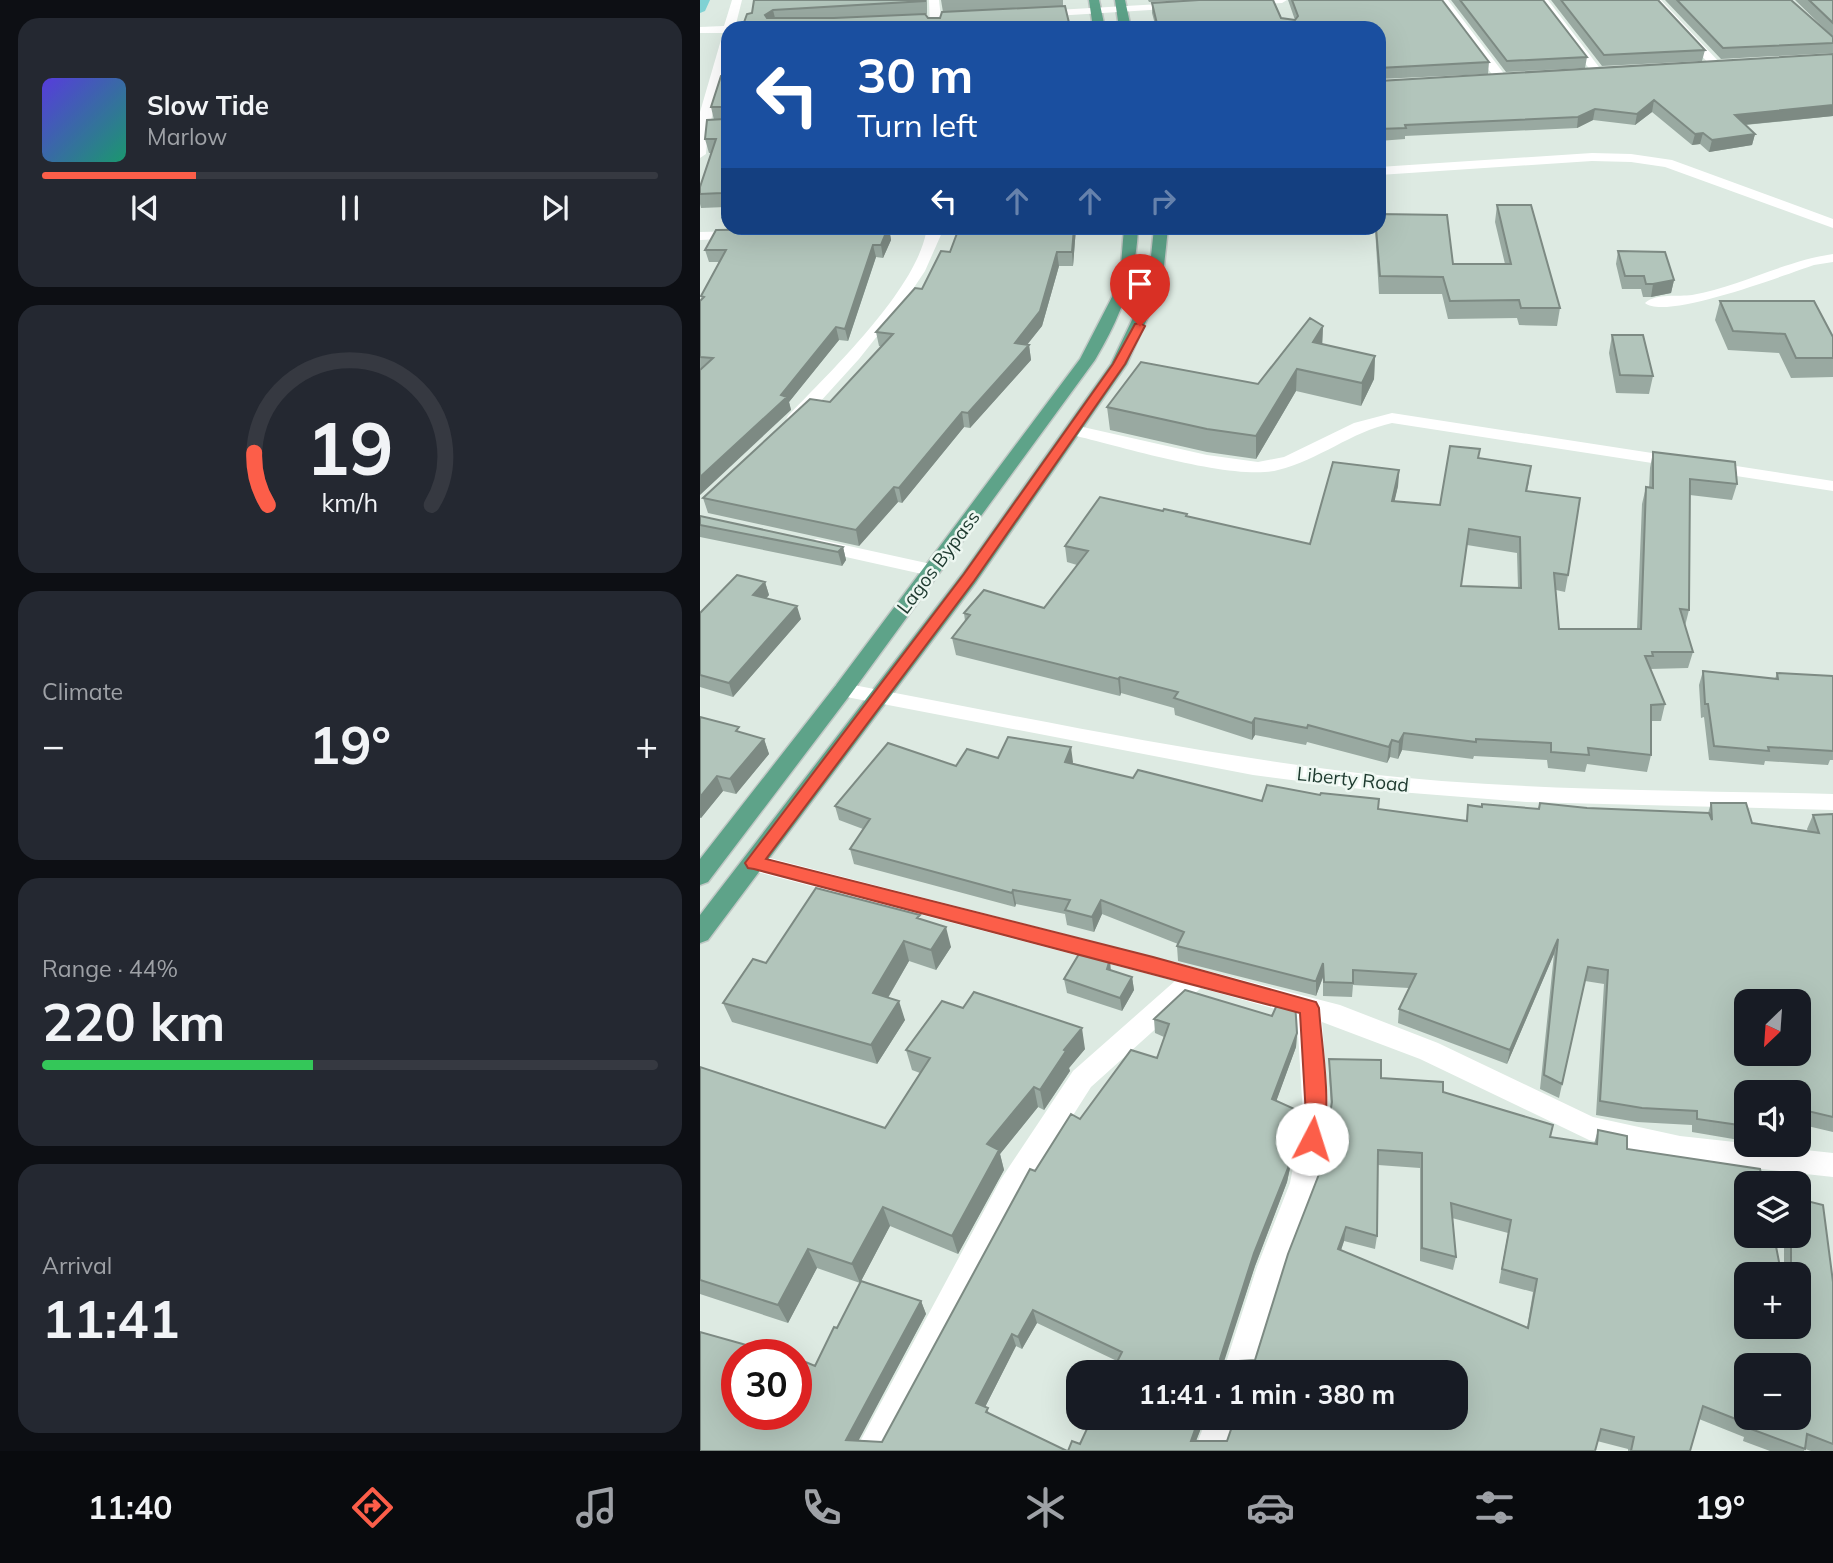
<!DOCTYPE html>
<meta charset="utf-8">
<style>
:root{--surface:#171b24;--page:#242831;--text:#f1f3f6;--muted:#9ea1a6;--line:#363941;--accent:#fc5e49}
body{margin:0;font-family:Mulish,sans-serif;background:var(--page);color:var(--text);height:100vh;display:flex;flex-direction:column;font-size:26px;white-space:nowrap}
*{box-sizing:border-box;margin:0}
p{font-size:23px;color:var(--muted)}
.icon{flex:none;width:38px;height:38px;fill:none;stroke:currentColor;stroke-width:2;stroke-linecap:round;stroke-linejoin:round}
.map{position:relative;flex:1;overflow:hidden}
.side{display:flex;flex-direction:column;gap:18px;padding:18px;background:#0d0f14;width:700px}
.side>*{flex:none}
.banner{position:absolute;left:21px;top:21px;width:665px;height:214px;border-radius:21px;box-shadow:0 7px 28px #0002;background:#1a4fa0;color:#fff;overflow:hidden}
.needle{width:46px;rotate:205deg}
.controls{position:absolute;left:1034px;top:989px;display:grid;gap:14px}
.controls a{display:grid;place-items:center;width:77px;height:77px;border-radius:14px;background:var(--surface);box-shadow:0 7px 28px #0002;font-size:35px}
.speed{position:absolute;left:21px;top:1339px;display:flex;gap:14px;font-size:35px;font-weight:700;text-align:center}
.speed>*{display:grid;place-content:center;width:91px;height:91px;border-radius:50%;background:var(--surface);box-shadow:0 7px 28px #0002;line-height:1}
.speed .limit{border:10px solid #d22;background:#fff;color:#111}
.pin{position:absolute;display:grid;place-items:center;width:60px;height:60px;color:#fff;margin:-72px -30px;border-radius:50% 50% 50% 0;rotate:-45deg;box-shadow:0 0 7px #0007}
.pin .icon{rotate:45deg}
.me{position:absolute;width:77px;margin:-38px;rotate:5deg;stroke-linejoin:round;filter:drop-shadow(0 0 5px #0008)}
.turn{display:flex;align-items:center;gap:24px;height:147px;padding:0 21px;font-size:32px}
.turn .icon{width:91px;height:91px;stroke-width:2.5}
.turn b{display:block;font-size:49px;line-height:60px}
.lanes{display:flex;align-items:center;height:66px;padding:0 21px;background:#0003;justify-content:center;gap:35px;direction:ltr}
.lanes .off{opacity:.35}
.big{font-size:52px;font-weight:700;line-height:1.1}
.side .widget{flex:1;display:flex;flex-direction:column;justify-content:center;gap:10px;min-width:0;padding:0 24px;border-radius:21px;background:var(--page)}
.side .dial{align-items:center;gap:0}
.dial svg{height:182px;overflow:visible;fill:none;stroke:var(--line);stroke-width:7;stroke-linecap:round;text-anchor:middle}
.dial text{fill:var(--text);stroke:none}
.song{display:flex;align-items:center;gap:21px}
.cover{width:84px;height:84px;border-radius:10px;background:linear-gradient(135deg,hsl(250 70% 55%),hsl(160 70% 35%))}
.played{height:7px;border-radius:4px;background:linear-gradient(90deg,var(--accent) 25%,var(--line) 25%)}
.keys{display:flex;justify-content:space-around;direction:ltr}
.heat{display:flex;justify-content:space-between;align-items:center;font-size:38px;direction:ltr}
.charge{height:10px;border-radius:5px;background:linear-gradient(90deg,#34c759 44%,var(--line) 0)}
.trip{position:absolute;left:366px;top:1360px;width:402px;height:70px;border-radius:21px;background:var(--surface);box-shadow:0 7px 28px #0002;font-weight:700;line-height:70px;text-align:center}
.menu{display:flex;height:112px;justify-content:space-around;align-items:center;background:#090b0e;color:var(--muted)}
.menu .icon{width:49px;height:49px}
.menu .on{color:var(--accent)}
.menu b{font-size:32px;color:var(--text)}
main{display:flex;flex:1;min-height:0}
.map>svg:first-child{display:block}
</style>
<main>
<section class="side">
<div class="widget">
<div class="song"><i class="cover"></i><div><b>Slow Tide</b><p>Marlow</p></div></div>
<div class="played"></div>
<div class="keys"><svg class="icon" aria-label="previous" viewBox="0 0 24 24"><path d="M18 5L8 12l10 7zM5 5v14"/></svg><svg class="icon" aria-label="pause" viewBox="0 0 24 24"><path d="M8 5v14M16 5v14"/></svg><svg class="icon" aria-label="next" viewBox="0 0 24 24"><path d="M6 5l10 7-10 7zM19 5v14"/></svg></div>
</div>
<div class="widget dial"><svg viewBox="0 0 100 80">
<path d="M14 69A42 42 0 1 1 86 69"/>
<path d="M14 69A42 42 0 0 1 8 46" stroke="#fc5e49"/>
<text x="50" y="56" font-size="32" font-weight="700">19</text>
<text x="50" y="72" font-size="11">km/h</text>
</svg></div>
<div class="widget"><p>Climate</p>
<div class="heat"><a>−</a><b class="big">19°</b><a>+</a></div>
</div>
<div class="widget"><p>Range · 44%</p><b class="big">220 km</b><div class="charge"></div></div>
<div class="widget"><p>Arrival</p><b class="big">11:41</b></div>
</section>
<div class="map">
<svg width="1133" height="1451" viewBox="0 0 1133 1451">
<rect width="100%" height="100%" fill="#ddeae2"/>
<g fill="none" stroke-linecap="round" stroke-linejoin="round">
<path fill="#80d2d4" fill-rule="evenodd" d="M0,0H10L5,11L0,13Z"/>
<g stroke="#c0c8c5" stroke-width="3">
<path id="major" d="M389,0H399L405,28H393Z
M415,0H425L431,28H419Z
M424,228H438C436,278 420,318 395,360L150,695L8,882L0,885V859L136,685L380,359L412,297L421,265Z
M454,228H468L464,266L456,299L427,364L276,582L8,940L0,943V915L262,574L411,364L442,299L450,266Z"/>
</g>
<path fill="#fff" fill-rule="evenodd" d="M32,0H42L35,28H28C28,71 9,111 6,154L0,158V112L23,33H0V27L24,26Z
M229,0H239L242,28H230Z
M541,0H587L582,3L545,5L541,4Z
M737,0H748L805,75V81H797Z
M837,0H848L902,71V75H894Z
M950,0H961L1020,63V67H1012Z
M478,3L482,4V8L339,17L334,14L339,11Z
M892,153L931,154L972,160L1133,219V228L965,167L931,162L892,161L679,175V167Z
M182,228H244L225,271L205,301L159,359L100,424H88L86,420L88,416C130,372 214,292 226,233L163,237L156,233L163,229Z
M40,231L47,235L45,238L0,240V232Z
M1133,254V262L1114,265C1087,274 965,321 945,303C956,293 979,297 992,295C1039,287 1084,261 1133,254Z
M692,413L1133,481V491L692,423C651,432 619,460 578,470C535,482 416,445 368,434L366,430L374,425L507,455L558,462L584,457L654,423Z
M117,539L231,564L240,570L231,576L110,549L108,545L110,541Z
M143,683C314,715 485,752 658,773C815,791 975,790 1133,794V810L826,802L661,789L553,775L136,695L133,690L136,685Z
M54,854L640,1005L738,1043L893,1117L980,1136L1133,1153V1177L980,1160L889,1140L720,1059L622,1022L629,1116L618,1183L585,1267L553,1372H523L557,1267L590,1183L603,1116L597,1015L501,988L391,1087L321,1197L188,1451H155L301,1179L373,1071L475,981L46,869L43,863L46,857Z
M507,1418H537L526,1451H494Z"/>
<use href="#major" fill="#5ea389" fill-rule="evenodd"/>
</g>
<path fill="#99a9a1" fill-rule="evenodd" d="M54,0H227V14H226L228,18H240L243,12L241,0H363V6H365L370,28H42L52,13Z
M448,0H573L581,18L595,20L588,0H742L789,62L788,74L679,79V28H456L452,13V3L497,0L449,2Z
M751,0H843L887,57L885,68L806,72Z
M851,0H958L1005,50L1002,61L902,66Z
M965,0H1091L1133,43V53L1021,59Z
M1095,0H1133V37Z
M1133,54V116L1045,125L1055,134L1052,145L1009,152L1000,144L992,145L952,112L935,125L893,120L877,128L705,136V139L679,141V81Z
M28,72L26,207L1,208L0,204V187L12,153H9L5,139L14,120L11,107Z
M797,205L860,308L857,326L819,325L817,318L748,319L742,294H679L675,228H679L753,264H805L795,222Z
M28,208V228H95L27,229L23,217Z
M189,228L191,240L183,258L176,257L148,341L139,340L89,402L91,410L0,369V301L2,299L1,296L19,262H9L5,250Z
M259,228H376L373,266H359L342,326L327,345H329L331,360L270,428L264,427L202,503L198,502L159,546L8,513L3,498L130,402L182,347L179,346L176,332L222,289L250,252Z
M918,251L974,280L971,293L951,297H943L941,289H922L916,264Z
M1020,301L1133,337V377L1091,378L1079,353L1028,350L1015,320Z
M623,326L622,344L675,356L674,379L661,406L596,391L556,459L507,452L410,430L407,407L558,384Z
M912,335L953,376L949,394L916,393L909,353Z
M953,452L1037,484L1032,500L990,495L989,610L985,626L993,652L988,668L950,669L965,704L961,721H951V755L947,772L887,764L885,772L848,768L847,760L774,756L773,759L702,750L698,759L690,757L687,763L607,742L606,745L555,735L552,740L475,715L474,708L421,693L420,696L256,655L252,638L265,621L264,613L344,608L377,565L367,562L365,546L488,517L610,544L699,470L698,486L694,501L740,505L778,458L829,482L827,491L868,575L865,592L856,590L859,629H937L942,504L946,487L949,488L950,468ZM767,545L817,553L818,588L761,586Z
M0,516L143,547L146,560L142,566L0,537Z
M65,582L69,595L66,599L101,619L33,697L0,687V613Z
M1003,671L1075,679L1077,673L1133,676V760H1130L1128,765L1065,761L1064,765L1009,760L1004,717L1001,718L999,685Z
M0,717L41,733L64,739L69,754L36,794L23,791L1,818H0Z
M298,758L373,762L372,763L433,778L562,801L620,795L679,799V810L766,821L768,805L838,809L840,803L887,808L1008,813L1011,803L1052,823L1108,832L1107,829L1113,815L1133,814V1132L1099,1124V1092H1046V1138L1045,1141L992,1132V1125L937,1122L896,1115L904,984L885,981L859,1098L840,1089L854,954L807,1064L698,1023L699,1009L709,988L653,985L652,997L623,996V977L616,996L613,995L478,961L477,946L478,944L402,914L394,932L367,925L365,914L316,904L315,907L154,864L150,849L163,829L139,820L135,806L256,766Z
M221,919L251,947L236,970L209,961L188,998L205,1020L177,1064L32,1022L23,1003Z
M432,977L434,990L422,1011L367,993L364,979Z
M454,1019L597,1033L596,1047L576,1101L599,1125L587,1182L555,1266L523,1362L555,1360L621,1169L631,1110L629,1074V1059L681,1078L743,1092L850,1137L894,1144L898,1130L927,1149L1080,1267L1084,1266V1236H1099L1133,1282V1451H1111L1105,1449L1104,1451H1070L1043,1441L1044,1437L999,1419L990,1451H928V1449L897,1441L380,1444L392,1418H505L496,1441H527L756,1418L417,1361L337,1323L322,1349L316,1346L285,1407L290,1414L367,1451H0L115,1366L137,1328L221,1301L226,1314L158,1440L182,1442L335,1171L380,1119L457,1058L464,1037L455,1033ZM678,1165L720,1168V1261L753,1270L756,1257L752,1218L808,1233L799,1283L833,1292L827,1328L641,1250L644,1241L675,1249L677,1236Z
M385,1049L369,1068L370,1071L344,1110L338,1107L300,1154L304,1170L258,1254L190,1226L160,1283L117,1268L88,1323L0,1294V1067L185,1128L220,1073L212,1070L206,1050Z"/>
<path fill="#7d8a83" d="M73,10L76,22L67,27L65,15Z
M954,100L952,112L935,125L937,114Z
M1133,105V116L1032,126L1035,115Z
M895,109L893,120L877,128L878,117Z
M1003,133L1000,144L992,145L995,134Z
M1055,134L1052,145L1009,152L1012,140Z
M28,174V199L26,207L22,193Z
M189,228L191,240L183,258L181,245Z
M374,228H376L373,266L372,252Z
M173,245L176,257L148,341L145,329Z
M357,252L359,266L342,326L317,357L315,343Z
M974,280L971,293L951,297L953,284Z
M623,326L622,349L613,342Z
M136,327L139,340L89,402L91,410L0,495V477L81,395Z
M329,345L331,360L270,428L268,413Z
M675,356L674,379L661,406L662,383Z
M597,369L596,391L556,459V436Z
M262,412L264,427L202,503L199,488Z
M699,470L698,486L691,517L692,501Z
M194,487L198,502L159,546L156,530Z
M143,547L146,560L142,566L138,552Z
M65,582L69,595L57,608L53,595Z
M97,606L101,619L33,697L29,683Z
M420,677L421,693L420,696L418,679Z
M555,718V735L552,740V723Z
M704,733L702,750L698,759L699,742Z
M64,739L69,754L36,794L30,779Z
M692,740L690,757L687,763L689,747Z
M371,747L373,762L367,776L365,762Z
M17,776L23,791L1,818L0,816V797Z
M313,890L316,904L315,907L312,893Z
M401,900L402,914L394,932L392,917Z
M246,927L251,947L236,970L231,950Z
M858,939L854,954L807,1064L810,1050Z
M204,941L209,961L179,1013L173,993Z
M410,959L411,972L407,969Z
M623,963V977L616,996V981Z
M432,977L434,990L422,1011L420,998Z
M199,1001L205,1020L177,1064L171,1045Z
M382,1028L385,1049L369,1068L370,1071L344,1110L340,1090L364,1050Z
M597,1033L596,1047L572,1113V1099Z
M334,1087L338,1107L300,1154L304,1170L258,1254L252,1236L287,1144Z
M599,1111V1125L587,1182L555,1266L521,1371L520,1359Z
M183,1207L190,1226L160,1283L152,1264Z
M646,1227L644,1241L637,1262L638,1249Z
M108,1249L117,1268L88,1323L78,1305Z
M221,1301L226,1314L153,1451L146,1440Z
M333,1310L337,1323L322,1349L318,1337Z
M312,1334L316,1346L281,1415L276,1403Z
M499,1418H505L492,1451L491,1441Z"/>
<path fill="#b2c5bb" stroke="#7d8a83" stroke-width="2" fill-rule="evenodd" d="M54,0H225V1L73,10L65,15L67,18H134L225,14L228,18H240L242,12L365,6L370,27L42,28L47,14L52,13Z
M499,0H573L581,18L595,20L598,16L592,0H742L789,62L679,68V70V28H458L452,3Z
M760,0H843L887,57L807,61Z
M861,0H958L1005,50L904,55Z
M977,0H1091L1133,37V43L1023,48Z
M1109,0H1133V23Z
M1133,54V105L1035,115L1055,134L1012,140L1003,133L995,134L954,100L937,114L895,109L878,117L705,125L706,128L679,129V81Z
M28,72V174L22,193L0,194V187L16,139H5L7,120L25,119L27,117L26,107H11L21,76Z
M797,205H831L860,308H821L819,300L750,301L743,277L680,276L676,228H679V214L747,215L753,264H811Z
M28,208V217H23Z
M188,228L181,245H173L145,329L136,327L81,395L87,397L0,477V370L13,358L0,357V301L4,297L1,296L26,250H5L16,230Z
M259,228H374L372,252H357L340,311L315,343L329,345L268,413L262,412L199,488L194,487L156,530L3,498L110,399L130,402L193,334L176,332L215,288L222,289L241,251L250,252Z
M918,251L965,252L974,280L953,284H946L944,276H925Z
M1020,301H1114L1133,337V358H1096L1085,334L1033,331Z
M610,318L623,326L613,342L675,356L662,383L597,369L556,436L507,429L407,407L441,362L558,384Z
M912,335H943L953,376L920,375Z
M750,446L780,449L778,458L831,466L826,491L880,498L868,575L854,573L859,629H941L946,487L953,488V452L1035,462L1037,484L990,479L989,610L980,609L993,652H952L953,656H945L965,704L951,705V755L888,748L889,755L851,752V743L776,739V742L704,733L699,742L692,740L689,747L608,725L607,728L555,718L552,723L474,698L478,692L420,677L418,679L252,638L270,615L264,613L284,590L344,608L388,551L365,546L400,497L463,511L464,509L487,514L486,516L610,544L633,462L699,470L692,501L740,505ZM769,529L820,537L821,588L761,586Z
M0,516L143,547L138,552L0,525Z
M37,575L65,582L53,595L97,606L29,683L0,675V613Z
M1003,671L1078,679L1077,673L1133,676V751L1068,747L1069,751L1014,746L1008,704H1005Z
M0,717L39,727L36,731L64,739L30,779L17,776L0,797Z
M308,737L371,747L365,762L433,778L438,770L562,801L567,785L620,795L621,793L679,799L678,809L767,821L768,805L782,807V804L839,809L840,803L887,808L1009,813L1012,820L1011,803H1046L1052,823L1119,833L1113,815L1133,814V1117L1099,1109V1092H1061L1044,1090L1046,1104V1126L997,1119V1111L942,1108L900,1101L908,970L888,967L862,1084L844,1075L858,939L810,1050L699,1009L716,974L653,970V983L624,982L623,963L616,981H614L477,946L484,932L401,900L392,917L365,910L370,900L313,890L312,893L150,849L170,819L135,806L188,743L256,766L267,749L298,758ZM1046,1001H1099V1054H1046Z
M116,888L220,915L217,918L246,927L231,950L204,941L173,993L199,1001L171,1045L23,1003L53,959L66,963Z
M382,949L410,959L407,969L432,977L420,998L364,979Z
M485,990L572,1016L580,998L595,1002L597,1033L572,1099L599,1111L588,1168L554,1253L520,1359L522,1362L555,1360L588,1254L621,1169L632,1102L629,1059L681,1060V1078L743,1082V1092L853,1125L850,1137L897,1144L898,1130L927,1136V1149L1060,1169L1063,1183H1046V1236H1074L1080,1267L1091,1266V1236H1099V1199L1123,1205L1133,1282V1444L1107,1434L1105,1449L1051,1429V1425L1003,1406L990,1451H931L934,1437L901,1429L895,1451H368L372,1441L380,1444L392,1418H499L491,1441H527L535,1418H756V1372H412L422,1352L333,1310L318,1337L312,1334L276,1403L288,1408L286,1412L367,1451H0V1332L57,1348L60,1342L88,1354H37V1414H96V1358L115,1366L134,1327L137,1328L161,1281L221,1301L146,1440L182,1442L330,1169L335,1171L371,1114L380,1119L431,1050L457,1058L469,1024L454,1019ZM678,1150L722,1153V1248L756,1257L751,1203L811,1220L802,1269L837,1279L828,1328L638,1249L646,1227L677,1236ZM1046,1274H1099V1326H1046ZM1046,1365H1099V1418H1046Z
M274,992L382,1028L364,1050L366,1051L340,1090L334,1087L287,1144L299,1150L252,1236L183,1207L152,1264L108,1249L78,1305L0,1280V1067L185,1128L230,1058L206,1050L242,1001L263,1008Z"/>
<path fill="#fc5e49" stroke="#a43d2f" stroke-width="2" d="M440,323L445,326L425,364L274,581L66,859L453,957L616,1002L619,1008C621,1043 634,1114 620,1145L612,1148L605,1145L602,1139L606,1116L600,1013L54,869L48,868L45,863L264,574L413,364L435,324Z"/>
<g text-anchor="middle" stroke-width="5" stroke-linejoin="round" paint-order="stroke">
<g font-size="19" fill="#1e3a2f" stroke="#edf7f1">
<text transform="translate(238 562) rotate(-53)" y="7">Lagos Bypass</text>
<text transform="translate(653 779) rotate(6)" y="7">Liberty Road</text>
</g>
</g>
</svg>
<div class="controls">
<a><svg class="needle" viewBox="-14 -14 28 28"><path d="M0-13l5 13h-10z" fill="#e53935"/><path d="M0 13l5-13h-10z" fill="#9ea1a6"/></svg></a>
<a><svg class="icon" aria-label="sound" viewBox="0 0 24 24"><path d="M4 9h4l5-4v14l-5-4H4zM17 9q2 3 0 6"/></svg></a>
<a><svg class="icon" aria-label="layers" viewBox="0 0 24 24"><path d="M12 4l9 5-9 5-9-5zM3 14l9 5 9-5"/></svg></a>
<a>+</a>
<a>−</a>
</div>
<div class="speed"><div class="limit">30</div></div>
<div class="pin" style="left:440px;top:326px;background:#d93025"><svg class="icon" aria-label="arrive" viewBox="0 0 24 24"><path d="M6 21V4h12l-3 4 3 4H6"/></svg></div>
<svg class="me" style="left:612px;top:1139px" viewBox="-20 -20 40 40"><circle r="19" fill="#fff"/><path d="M0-13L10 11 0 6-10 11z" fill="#fc5e49"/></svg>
<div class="trip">11:41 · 1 min · 380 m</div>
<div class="banner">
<div class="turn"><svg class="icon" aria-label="left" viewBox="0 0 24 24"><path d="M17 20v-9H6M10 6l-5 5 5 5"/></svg><div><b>30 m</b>Turn left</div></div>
<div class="lanes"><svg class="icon" aria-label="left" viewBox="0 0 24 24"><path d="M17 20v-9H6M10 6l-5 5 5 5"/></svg><svg class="icon off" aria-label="ahead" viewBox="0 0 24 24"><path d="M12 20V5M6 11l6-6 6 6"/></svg><svg class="icon off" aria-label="ahead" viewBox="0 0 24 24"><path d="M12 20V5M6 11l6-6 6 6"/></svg><svg class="icon off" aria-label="right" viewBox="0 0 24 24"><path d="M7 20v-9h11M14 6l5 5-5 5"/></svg></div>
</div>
</div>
</main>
<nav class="menu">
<b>11:40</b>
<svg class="icon on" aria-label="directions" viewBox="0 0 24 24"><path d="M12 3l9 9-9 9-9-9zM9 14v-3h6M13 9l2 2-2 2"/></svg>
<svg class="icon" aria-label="music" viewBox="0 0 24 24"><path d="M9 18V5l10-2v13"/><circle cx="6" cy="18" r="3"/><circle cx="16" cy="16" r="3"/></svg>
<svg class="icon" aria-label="phone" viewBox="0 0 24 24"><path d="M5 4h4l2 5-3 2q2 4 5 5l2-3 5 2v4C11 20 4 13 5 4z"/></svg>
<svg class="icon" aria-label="climate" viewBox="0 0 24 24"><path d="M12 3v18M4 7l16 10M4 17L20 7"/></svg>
<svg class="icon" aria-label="car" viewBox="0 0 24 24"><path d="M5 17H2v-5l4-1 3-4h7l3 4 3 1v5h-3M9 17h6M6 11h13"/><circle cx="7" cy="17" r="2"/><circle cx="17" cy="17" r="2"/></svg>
<svg class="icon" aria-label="filters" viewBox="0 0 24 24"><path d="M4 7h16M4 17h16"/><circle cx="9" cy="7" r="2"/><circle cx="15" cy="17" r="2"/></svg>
<b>19°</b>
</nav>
